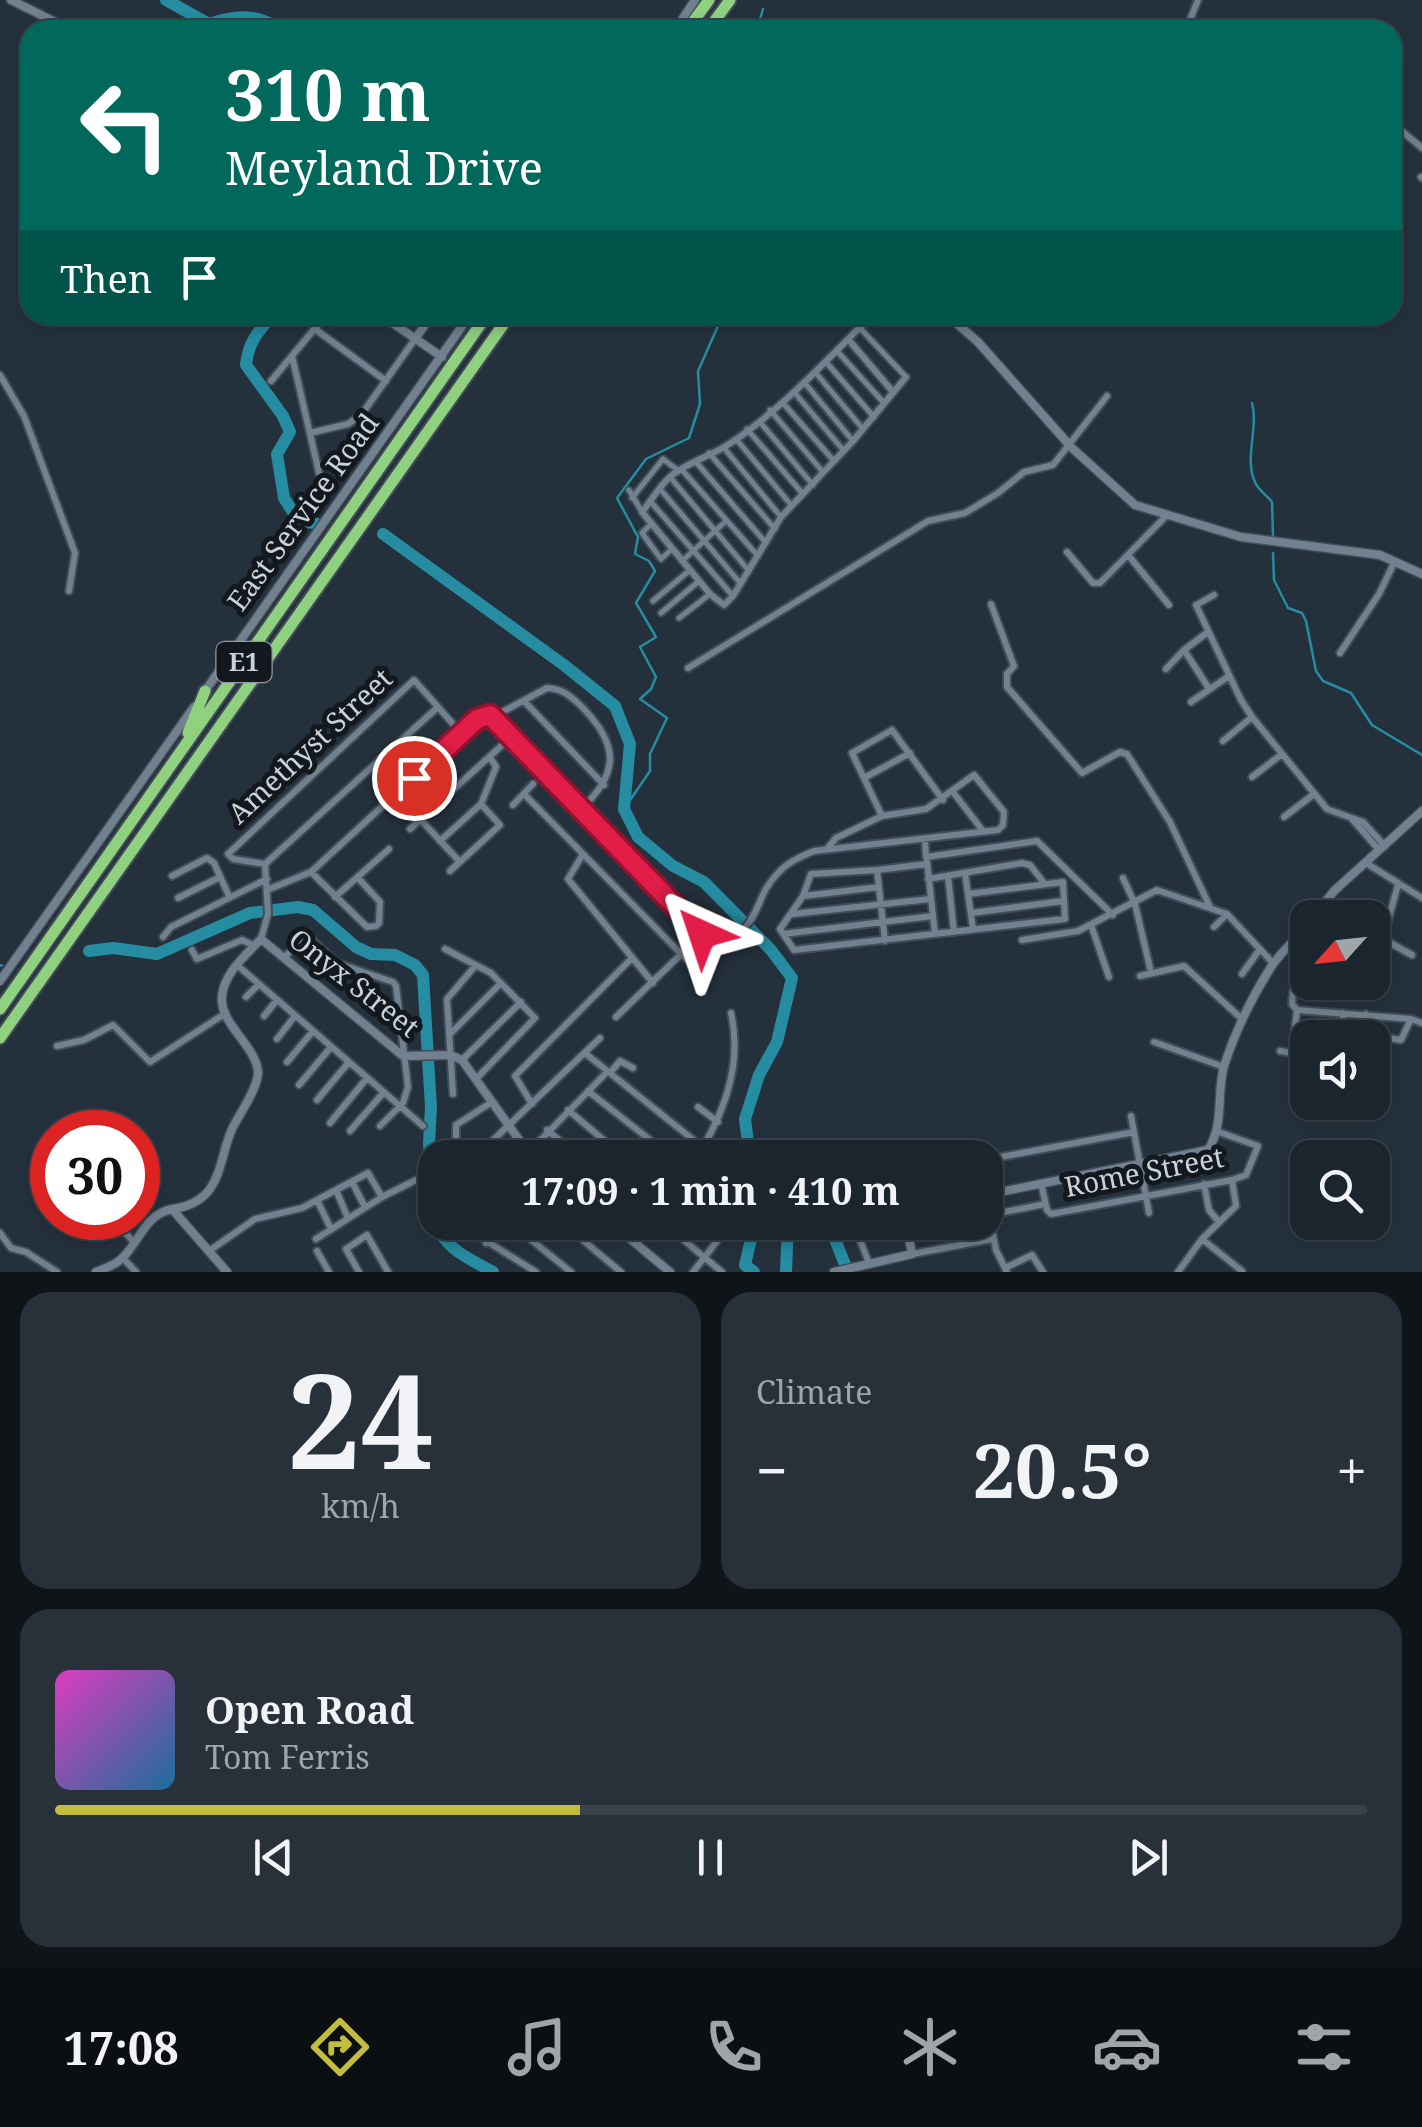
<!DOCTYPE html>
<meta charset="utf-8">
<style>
:root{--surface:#1b252e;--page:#28313a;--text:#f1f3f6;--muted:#a0a5aa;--line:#39424a;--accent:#c4bc3e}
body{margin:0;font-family:"Noto Serif",serif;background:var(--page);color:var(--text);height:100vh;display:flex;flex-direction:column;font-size:38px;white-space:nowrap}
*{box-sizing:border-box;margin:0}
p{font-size:32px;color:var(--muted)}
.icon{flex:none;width:55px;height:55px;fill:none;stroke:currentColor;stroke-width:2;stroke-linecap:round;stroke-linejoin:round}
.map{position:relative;height:1272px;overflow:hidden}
.sheet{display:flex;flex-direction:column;gap:20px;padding:20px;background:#0f1419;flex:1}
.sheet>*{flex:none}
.banner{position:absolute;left:20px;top:20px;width:1382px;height:305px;border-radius:30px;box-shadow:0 5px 15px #0003,0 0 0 2px var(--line);background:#00695c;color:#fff;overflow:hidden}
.needle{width:65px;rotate:243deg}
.fabs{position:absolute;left:1290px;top:900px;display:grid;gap:20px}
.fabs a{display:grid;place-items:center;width:100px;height:100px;border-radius:20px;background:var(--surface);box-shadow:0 5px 15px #0003,0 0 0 2px var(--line);font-size:50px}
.speed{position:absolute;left:30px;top:1110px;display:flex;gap:20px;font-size:50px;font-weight:700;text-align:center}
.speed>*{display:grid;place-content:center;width:130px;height:130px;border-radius:50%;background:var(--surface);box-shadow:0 5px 15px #0003,0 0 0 2px var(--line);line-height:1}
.speed .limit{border:15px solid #d22;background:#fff;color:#111}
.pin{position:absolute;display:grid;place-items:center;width:85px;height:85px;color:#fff;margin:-42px;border:5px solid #fff;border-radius:50%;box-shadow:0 2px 10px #0007}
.me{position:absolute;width:110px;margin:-55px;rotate:318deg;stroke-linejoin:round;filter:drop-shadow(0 0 8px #0008)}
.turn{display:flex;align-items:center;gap:35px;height:210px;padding:0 40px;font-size:45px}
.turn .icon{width:130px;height:130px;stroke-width:2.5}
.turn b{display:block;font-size:70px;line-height:85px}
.then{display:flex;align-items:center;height:95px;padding:0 40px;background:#0003;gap:20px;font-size:38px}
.big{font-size:75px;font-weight:700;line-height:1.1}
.sheet .widget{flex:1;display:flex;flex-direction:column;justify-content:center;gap:15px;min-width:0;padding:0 35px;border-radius:30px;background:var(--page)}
.sheet .dial{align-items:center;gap:0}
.dial b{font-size:130px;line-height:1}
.song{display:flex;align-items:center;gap:30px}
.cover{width:120px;height:120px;border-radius:15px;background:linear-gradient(135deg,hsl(310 70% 55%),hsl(200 70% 35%))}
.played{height:10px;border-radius:5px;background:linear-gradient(90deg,var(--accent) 40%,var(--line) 40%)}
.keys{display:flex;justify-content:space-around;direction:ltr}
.heat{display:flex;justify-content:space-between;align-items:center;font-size:55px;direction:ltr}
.sheet .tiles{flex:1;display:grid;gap:20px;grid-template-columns:1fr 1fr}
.widget:last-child{grid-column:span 2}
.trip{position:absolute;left:418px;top:1140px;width:585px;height:100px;border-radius:30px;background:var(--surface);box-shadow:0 5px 15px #0003,0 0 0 2px var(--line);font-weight:700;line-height:100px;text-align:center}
.tabs{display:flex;height:160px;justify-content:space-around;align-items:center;background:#0b0f12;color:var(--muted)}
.tabs .icon{width:70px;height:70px}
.tabs .current{color:var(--accent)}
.tabs b{font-size:45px;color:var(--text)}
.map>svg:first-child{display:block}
</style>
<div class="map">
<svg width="1422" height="1272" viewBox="0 0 1422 1272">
<rect width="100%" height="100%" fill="#24313d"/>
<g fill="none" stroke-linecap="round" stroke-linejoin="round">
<path stroke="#258ca1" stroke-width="2.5" d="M757,30L763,9
M1252,403C1259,428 1243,460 1256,484C1259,490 1268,497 1272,502L1273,536
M1273,553L1274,580L1288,608L1302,613L1306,621L1316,671L1323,681L1351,693L1372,725L1422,755
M624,809L650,771V754L667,718L640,699L651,689L656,677L640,647L656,637L636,603L655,571L649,561L635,554L638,537L617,498L646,459L689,438L700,404L698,371L718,326L728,315
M0,966L2,965"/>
<path stroke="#258ca1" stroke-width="12" d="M166,0L209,24C235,15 257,13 280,30
M273,315C258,331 248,343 246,365L283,416L290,432L277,454L284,498L293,512L305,522L315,523
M383,534L564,665L615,706L630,744L624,809L638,837L673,866L704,882L771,950L792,978L777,1042L759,1075L745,1119L750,1158
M89,951L113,948L157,954L250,913L298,907L313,910L356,947L371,954L395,955L415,965L423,975L431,1107L429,1144L435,1194
M436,1222C442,1248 472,1260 493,1272
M828,1222L848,1272
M754,1272L745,1265L755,1222
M786,1272L788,1222"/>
<g stroke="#414c57" stroke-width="9">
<path id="pedestrian" d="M859,327L906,377
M837,351L884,403
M826,362L874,417
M815,372L863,429
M804,382L853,441
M794,392L844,451
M783,403L834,461
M770,410L823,472
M760,422L813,485
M747,429L803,494
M736,439L792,506
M724,448L781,517
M709,453L775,529
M696,462L766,543
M683,471L758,556
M670,477L749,571
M660,489L741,584
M629,490L642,512
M632,498L663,459L679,471
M650,501L733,596
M651,524L642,533L661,559L672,549
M682,561L726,521
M653,601L690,570
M661,613L699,581
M679,618L710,594"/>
</g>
<g stroke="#414c57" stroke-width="10">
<path id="minor" d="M1186,30L1198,0
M1392,123L1422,148
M1421,177L1422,178
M872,315C829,358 777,414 726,446C710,456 685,464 671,476C660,485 651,501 642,512L710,594L724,605L733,596L781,517L853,441L906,377
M315,329L386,381
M848,339L893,392
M292,356L323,490
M0,375L24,416L75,553L69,591
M271,381L326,315
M310,433L348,424L362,414L415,339
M1067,552L1093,583H1100L1167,515
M1128,555L1169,605
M1214,595L1196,605L1241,700L1252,717L1327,809L1363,822L1385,846
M991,604L1014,666L1007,674V687L1082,773L1120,752L1127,754L1170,822L1210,907
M1184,650L1208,687
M1340,653L1379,594L1395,561
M688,668L928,521L965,513L998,493L1024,472L1053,465L1107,396
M1166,669L1184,650L1208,632
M524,701L604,785
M1191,702L1229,676
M493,717L547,688C563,689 569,695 581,706C618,743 621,772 581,809
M1223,741L1252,717
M1252,777L1282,754
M864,778L910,753
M953,792L983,831
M524,794L705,978
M513,805L533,784
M882,816L852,753L892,730L943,800
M1284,817L1314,794
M420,819L460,862
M1352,819L1379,850
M410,829L511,737
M925,840L926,857L1037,841L1113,915
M440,841L481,804L496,767L490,757
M583,854L568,879L653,983
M927,861L935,934
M1366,863L1422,898
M265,864L233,859L228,854L414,680L462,734
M265,864L438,707
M877,870L811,874L803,896L780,929L794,950L1065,919L1063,882L968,894
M450,871L500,825L481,804
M311,872L367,927L376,926L379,923L380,902L358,878
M965,873L973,929
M172,876L207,858L214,863L229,896
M948,876L954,932
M1123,878L1135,904L1150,968
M928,879L1022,863L1030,865L1044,883
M1398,885L1383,939L1412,955
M267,890L311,872L477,719L487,714L702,934L718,945C767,922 750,901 779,872C788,862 802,856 814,851L998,830L1003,825L1004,812L974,775L926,809L882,816L836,838L827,849
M803,896L879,887
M335,897L389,849
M178,898L220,877
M971,913L1063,901
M792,914L930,899
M1091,925L1109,977
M1214,927L1227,914
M783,934L933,916
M163,937L171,927L267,879
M261,939L268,914L265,864
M1022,940L1078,931L1157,890L1227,914L1273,963
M885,941L877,870L927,864
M445,949L491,973L535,1018L477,1078
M192,950L197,959L242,940L255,946
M284,958L306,935L337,963L393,982L396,986L408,1087L403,1103L380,1126
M1308,963L1293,992L1292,1004L1297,1010L1411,1019L1422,1023
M237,965L423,1126
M1242,974L1260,949
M1140,976L1184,966L1243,1020
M246,997L259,984
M1343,1013L1344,1038
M1366,1014L1374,1036L1401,1040L1411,1019
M264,1016L277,1000
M616,1017L702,934
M449,1035L501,983
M277,1039L295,1016
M1154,1042L1224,1067
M57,1046L84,1040L113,1025L150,1062L226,1013
M1280,1051L1308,1056
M585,1053L716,1158
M1292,1053L1297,1010
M462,1060L521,1002
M287,1062L313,1031
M610,1073L620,1061L633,1068
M299,1085L331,1047
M588,1091L673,1158
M453,1094L447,999L476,965
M317,1100L349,1062
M532,1104L515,1076L631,959
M698,1107L718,1122
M568,1110L625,1158
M1131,1116L1149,1213
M330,1123L367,1078
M547,1130L581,1158
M350,1131L384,1092
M703,1147C727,1106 742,1061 731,1013
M441,1151H478L487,1146L600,1038
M456,1151V1125L492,1102
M523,1158L608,1071
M985,1160L1134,1132
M352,1182L365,1207
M1041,1183L1047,1210L1051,1214L1232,1180L1246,1175L1258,1146L1216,1131
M1204,1184L1209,1210L1219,1222
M336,1190L348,1218
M985,1195L996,1250L1007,1272
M317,1200L331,1229
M989,1215L1045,1204
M111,1218L133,1241
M456,1222L536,1272
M509,1222L571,1272
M561,1222L621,1272
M662,1222L722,1272
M705,1222L721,1236
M853,1222L869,1263
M0,1233L11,1248L26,1252L57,1272
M316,1239L382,1197
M1202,1239L1242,1271
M486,1243L501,1222
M209,1251L255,1219L302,1208L368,1173L382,1197L416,1180
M317,1251L329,1272
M912,1254L993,1239
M123,1258L136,1272
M1005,1268L1032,1255L1043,1272
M359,1272L346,1249L367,1235L388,1272
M693,1272L721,1236L724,1222
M1178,1272L1202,1239L1236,1206L1232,1180"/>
</g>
<g stroke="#414c57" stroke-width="11">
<path id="tertiary" d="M11,0L71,30
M675,30L695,0
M381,315L442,357
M947,315L978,342L1072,448L1135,505L1241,537L1380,555L1422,574
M415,339L432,315
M205,691L470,315
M1313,918L1334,891L1422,811
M0,981L194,707
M985,1195L1208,1150C1225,1123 1216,1095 1224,1066C1235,1032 1252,997 1271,967C1281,952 1296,939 1308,925
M172,1209C223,1202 217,1163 232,1129C239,1115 259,1086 258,1072C256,1045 219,1024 222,996C224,973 246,955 261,939L403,1056L450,1055L462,1060L532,1158
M610,1222L670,1272
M96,1272C103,1269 112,1266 119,1261C139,1245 143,1215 172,1209L227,1272
M834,1272L912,1254L906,1222"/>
</g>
<g stroke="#414c57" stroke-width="15">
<path id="motorway" d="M687,30L709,0
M708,30L730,0
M188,733L205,691
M0,1009L487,315
M0,1038L510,315"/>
</g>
<use href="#pedestrian" stroke="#72818f" stroke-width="5"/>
<use href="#minor" stroke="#72818f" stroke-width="6"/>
<use href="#tertiary" stroke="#72818f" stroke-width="8"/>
<use href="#motorway" stroke="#90d180" stroke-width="11"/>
</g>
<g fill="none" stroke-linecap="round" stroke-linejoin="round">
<g stroke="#92132f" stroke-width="25">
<path id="route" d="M414,778L477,719L490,715L702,934"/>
</g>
<use href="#route" stroke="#e11d48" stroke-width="18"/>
</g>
<g text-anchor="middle" stroke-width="10" stroke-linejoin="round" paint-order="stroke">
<rect fill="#12181e" stroke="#939aa2" stroke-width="2.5" x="216.5" y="642" width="55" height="40" rx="8"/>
<g font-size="25" font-weight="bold" fill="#cad2da">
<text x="244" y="671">E1</text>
</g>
<g font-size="28" fill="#cad2da" stroke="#12181e">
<text transform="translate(303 512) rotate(-54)" y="10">East Service Road</text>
<text transform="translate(310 746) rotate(-43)" y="10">Amethyst Street</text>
<text transform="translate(354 983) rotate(38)" y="10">Onyx Street</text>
<text transform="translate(1144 1172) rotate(-11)" y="10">Rome Street</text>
</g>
</g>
</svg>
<div class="fabs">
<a><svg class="needle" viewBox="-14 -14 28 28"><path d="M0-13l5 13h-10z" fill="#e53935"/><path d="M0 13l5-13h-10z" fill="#a0a5aa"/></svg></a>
<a><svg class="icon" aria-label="sound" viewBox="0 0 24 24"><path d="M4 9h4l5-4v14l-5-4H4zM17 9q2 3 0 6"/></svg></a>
<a><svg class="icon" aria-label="search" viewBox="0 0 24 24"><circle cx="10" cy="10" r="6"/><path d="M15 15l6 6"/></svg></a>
</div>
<div class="speed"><div class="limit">30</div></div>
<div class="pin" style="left:414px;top:778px;background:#d93025"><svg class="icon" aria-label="arrive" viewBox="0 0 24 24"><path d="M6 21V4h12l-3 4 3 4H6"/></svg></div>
<svg class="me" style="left:702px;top:934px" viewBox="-20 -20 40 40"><path d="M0-17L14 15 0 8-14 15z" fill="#e11d48" stroke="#fff" stroke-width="4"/></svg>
<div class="trip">17:09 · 1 min · 410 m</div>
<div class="banner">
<div class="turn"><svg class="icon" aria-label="left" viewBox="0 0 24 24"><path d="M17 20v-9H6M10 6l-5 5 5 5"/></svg><div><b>310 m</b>Meyland Drive</div></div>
<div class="then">Then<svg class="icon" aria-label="arrive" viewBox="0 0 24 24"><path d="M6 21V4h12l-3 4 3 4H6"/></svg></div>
</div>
</div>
<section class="sheet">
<div class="tiles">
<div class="widget dial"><b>24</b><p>km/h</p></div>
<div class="widget"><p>Climate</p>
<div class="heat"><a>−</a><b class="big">20.5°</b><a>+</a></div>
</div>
<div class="widget">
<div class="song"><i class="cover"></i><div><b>Open Road</b><p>Tom Ferris</p></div></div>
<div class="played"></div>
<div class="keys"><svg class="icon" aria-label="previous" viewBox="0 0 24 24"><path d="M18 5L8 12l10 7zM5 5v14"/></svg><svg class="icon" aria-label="pause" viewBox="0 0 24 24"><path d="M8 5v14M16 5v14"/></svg><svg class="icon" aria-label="next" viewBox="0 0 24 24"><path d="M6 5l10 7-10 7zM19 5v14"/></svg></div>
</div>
</div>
</section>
<nav class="tabs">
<b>17:08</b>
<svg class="icon current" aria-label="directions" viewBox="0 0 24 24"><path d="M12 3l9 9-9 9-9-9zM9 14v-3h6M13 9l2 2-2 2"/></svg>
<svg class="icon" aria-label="music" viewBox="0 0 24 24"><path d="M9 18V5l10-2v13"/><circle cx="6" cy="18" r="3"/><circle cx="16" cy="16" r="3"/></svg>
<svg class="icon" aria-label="phone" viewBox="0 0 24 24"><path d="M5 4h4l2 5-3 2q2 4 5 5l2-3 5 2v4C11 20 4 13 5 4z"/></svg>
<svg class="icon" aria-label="climate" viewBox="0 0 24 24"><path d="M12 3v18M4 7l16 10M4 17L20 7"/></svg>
<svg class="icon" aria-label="car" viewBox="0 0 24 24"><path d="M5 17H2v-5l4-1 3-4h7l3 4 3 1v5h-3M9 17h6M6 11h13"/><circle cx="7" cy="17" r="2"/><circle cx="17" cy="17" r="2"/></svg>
<svg class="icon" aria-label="filters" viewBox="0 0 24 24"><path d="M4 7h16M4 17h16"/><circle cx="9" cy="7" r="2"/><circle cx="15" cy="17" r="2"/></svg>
</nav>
